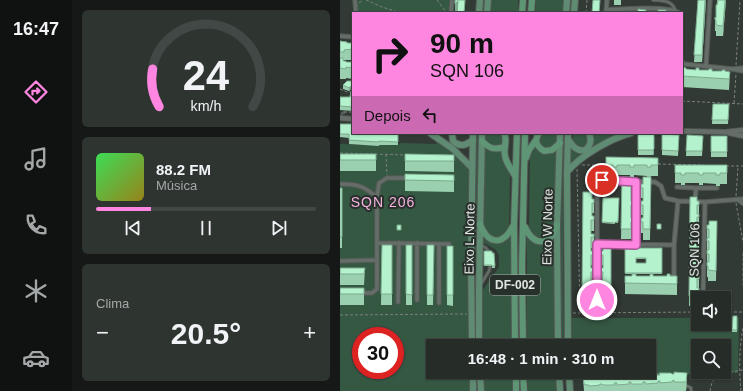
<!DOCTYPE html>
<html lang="pt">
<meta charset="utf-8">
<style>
:root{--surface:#262c28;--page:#2e3430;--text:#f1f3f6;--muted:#a4a7a8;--line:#424845;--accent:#fe85e0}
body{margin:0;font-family:Helvetica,sans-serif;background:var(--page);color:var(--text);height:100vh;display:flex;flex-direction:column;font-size:15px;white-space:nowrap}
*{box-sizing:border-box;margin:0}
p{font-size:13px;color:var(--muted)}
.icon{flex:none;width:22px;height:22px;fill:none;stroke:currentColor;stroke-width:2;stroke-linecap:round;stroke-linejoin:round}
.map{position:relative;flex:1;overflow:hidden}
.sheet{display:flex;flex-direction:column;gap:10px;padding:10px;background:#151816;width:268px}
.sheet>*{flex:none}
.hud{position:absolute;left:12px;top:12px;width:331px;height:122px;border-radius:0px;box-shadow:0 1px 3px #0004,0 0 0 1px var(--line);background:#fe85e0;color:#111;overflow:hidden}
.controls{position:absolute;left:351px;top:291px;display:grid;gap:8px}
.controls a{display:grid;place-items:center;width:40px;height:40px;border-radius:0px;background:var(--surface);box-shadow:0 1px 3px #0004,0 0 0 1px var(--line);font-size:20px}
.speed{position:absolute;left:12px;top:327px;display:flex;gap:8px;font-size:20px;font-weight:700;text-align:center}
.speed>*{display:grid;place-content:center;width:52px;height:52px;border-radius:50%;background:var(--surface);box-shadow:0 1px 3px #0004,0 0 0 1px var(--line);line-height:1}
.speed .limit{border:6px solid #d22;background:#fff;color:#111}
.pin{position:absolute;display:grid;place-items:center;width:34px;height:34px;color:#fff;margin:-17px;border:2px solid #fff;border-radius:50%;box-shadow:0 1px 4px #0007}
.me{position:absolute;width:44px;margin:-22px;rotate:0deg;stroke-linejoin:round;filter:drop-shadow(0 0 3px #0008)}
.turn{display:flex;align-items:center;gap:14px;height:84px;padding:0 12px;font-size:18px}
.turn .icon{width:52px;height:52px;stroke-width:2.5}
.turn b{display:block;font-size:28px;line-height:34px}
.then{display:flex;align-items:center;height:38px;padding:0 12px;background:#0003;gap:8px;font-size:15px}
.big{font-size:30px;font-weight:800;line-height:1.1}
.sheet .widget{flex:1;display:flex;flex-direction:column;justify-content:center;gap:6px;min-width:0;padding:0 14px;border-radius:6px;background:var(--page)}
.sheet .dial{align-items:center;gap:0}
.dial svg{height:104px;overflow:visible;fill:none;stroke:var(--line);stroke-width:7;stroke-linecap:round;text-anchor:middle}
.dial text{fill:var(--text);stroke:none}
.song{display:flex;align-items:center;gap:12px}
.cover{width:48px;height:48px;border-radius:6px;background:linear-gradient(135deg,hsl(130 70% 55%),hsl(50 70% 35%))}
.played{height:4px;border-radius:2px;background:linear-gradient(90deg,var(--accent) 25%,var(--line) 25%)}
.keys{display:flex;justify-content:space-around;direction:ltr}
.heat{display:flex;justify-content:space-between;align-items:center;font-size:22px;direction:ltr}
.trip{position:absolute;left:86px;top:339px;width:230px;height:40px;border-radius:0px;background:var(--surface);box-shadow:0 1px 3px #0004,0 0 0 1px var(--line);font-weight:800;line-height:40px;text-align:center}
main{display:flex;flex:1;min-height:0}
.dock{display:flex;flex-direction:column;width:72px;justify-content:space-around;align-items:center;background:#0f1210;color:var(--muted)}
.dock .icon{width:28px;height:28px}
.dock .on{color:var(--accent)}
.dock b{font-size:18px;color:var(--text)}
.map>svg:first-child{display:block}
</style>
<main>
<nav class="dock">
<b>16:47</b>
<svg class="icon on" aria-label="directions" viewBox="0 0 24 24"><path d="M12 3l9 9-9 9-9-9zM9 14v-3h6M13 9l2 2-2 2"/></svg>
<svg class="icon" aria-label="music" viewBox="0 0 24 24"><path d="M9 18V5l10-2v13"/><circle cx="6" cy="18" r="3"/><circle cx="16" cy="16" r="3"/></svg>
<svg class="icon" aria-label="phone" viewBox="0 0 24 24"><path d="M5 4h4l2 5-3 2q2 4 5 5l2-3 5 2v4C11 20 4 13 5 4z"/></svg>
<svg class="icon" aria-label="climate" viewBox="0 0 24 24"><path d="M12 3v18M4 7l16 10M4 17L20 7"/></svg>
<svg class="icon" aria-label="car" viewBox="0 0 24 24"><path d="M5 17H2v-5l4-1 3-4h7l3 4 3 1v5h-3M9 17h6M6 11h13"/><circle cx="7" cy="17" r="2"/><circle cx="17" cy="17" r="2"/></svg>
</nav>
<section class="sheet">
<div class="widget dial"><svg viewBox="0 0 100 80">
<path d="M14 69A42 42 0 1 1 86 69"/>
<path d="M14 69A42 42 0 0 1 9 40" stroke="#fe85e0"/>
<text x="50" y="56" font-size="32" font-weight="700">24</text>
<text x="50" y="72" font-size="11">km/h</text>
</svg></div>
<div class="widget">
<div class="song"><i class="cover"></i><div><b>88.2 FM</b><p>Música</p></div></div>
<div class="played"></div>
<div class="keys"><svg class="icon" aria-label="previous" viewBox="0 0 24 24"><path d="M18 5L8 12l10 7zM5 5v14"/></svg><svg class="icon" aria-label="pause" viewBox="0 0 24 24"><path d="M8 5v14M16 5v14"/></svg><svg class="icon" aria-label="next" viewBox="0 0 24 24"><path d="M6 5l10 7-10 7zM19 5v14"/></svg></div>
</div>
<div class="widget"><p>Clima</p>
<div class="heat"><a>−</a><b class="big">20.5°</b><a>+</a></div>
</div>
</section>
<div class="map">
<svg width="403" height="391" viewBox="0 0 403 391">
<rect width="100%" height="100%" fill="#323a35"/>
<path fill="#355843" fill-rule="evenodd" d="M18,0H111L110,13H17Z
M151,0H178V13H150Z
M196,0H225L224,13H195Z
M137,133H140L137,346H135L134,234Z
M146,133H162L164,143L157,149L145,141Z
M202,133H217C217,142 215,146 206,150L199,143L200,135Z
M222,133H225L223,257L224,346H221L220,281Z
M233,133H247L249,136L246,147L240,148L233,143Z
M252,133H287L239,157L229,167L230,145L243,151Z
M97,141L110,148L131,168L130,346H93V372H131L132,391H0V144L58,145L61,143L96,144ZM21,336H55V370H21Z
M195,144L198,150L217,147L216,189L214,198L213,230L210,237L196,240L189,230V227L190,157Z
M145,148L155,152L163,149L170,173L169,228L161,238H152L144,229Z
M171,235L172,346H143L142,291L159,267V255L155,249L142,242V236C151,245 163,245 171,235Z
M187,237C194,248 208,247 216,237L217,346H187Z
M229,318H358V324H384V318H399L398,373L231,377V372H309V346H230ZM358,346H384V372H358Z
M143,372H173V391H143Z
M188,372H217V389L216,391H188Z"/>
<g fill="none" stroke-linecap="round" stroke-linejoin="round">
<g stroke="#525854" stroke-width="4">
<path id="service" d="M313,0C322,1 332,0 335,10
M141,245L146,248L149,252
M141,284L149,271L150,267
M347,386L351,388V391"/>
</g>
<g stroke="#525854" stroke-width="5.5">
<path id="minor" d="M15,0L16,13
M266,10C280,9 329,5 339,13
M111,13L112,0
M266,13L267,0
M0,36L13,37
M342,61L344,64L392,69L403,71
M366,66L370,0
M392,69L403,68
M262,180L315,182L321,186L325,198L338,201
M0,184C18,184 23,186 37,197
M337,187L356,188L355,200
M356,188H377
M38,243L109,244
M77,243V300
M257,244L334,245
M296,245V182
M0,261L37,260
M331,278L334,275V245L338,201L365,202L403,199
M20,293H32L37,289V197L39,183L47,178H68
M363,298L365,202
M257,300V197
M58,302L59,243
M99,303V244"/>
</g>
<g stroke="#525854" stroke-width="6">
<path id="tertiary" d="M0,118L13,119
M342,131L385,132L403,130
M389,133L403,136
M399,200L403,203"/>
</g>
<g stroke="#525854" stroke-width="8">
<path id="primary" d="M139,13L140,0
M147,13L148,0
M226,13L227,0
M234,13L235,0
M90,133L113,149L132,168
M112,133L113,141C120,148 126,145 133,140
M228,139C231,143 233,147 237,149C248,155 253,142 249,133
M227,172C240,156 271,138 291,133
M132,346L131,259L133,133
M139,346V289L142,133
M218,346L217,225L220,133
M228,346L227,172L228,133
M133,372V391
M140,372L141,391
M219,372L220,391
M229,372L230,391"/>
</g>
<g stroke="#525854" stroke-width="8">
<path id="trunk" d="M182,13L183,0
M191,13L192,0
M164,133C168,141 163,147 165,156C166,163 172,170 175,176
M199,133C194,141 196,146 204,151L212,150L220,143
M142,141C150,149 154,150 165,147
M186,158L189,150L196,140
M140,224C148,245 163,246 173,226
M185,227C194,247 210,246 217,225
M175,346L174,225L177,133
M183,346L182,265L185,133
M176,372V391
M183,372L184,391"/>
</g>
<path stroke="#7a807c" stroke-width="1" stroke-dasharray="3 2" stroke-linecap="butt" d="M26,0L42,7L61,13
M97,0L106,12
M19,3L23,0
M246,13L247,0
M396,65L400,0
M0,89L7,92H13
M342,101L403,104
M394,103L396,74
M2,115V112H13V114
M0,153L65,155
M46,154L47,175
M318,164L364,165
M242,165H266
M386,166H403
M237,169L240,313
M396,196L398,167
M396,203L403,242
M403,253V285
M384,312H403
M233,313L358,312
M0,315L127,314
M370,391C371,387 371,382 375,379C381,373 395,371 403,370
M401,391C399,370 399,348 403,328"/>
<use href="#service" stroke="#656d68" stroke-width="2"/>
<use href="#minor" stroke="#656d68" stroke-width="3.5"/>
<use href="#tertiary" stroke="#656d68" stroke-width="4.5"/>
<use href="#primary" stroke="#5f8b72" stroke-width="6"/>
<use href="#trunk" stroke="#5d9575" stroke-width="6"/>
<path stroke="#7a807c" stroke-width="1" stroke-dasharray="3 2" stroke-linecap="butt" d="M4,114V111"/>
</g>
<path fill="#9ad0af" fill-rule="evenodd" d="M274,0H281V5H274Z
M358,0H366L362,62H354Z
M377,0H386L383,36H376V31H375V20L376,17Z
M0,41L7,43H13V60H4V61L6,62H13V79L6,78V79H0Z
M342,69L390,72L389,90L342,87Z
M13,81V90L11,89L9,91L3,89V85Z
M13,91V111L0,110V97H10Z
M373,104H389L388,124H372Z
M0,124L13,133H58V145H39V146L9,144V138L0,137Z
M314,133V154L313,155H298V134Z
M322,134L339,135L338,156L322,155Z
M347,135L363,136L362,156H346Z
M371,136H387V157H371Z
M0,154H36V171H0Z
M65,154L114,155V172L65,171Z
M266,157L318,158V176H311V178L310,240H303V233H301V218H303V215H301V201H303V198H301V184H303L307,177V176L294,175V178H291V184H293V198H291V201H293V215H291V218H293V233H291V239H281L282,177H290V175H277V177H273V175H266Z
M335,165H387V184H380V186H376V184L363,183V185H359V183H345V185H341V183H335Z
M65,174L114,175V192L65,191Z
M0,188H2V248H0Z
M243,192L252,199H254V213H252V216H254V231H251V234H254V248H251V251H253V265H251V268H253V282H251V285H253V300H251V306H242Z
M350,197L357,201H359V298H358V302H357V306H349Z
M263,198H279L278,223H275V224L262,223Z
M377,221L376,281H368V277H367V225H369Z
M271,244V307H262V300H260V289L262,286L263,282H260V268H263V265H261V251H263Z
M42,245H52V305H41Z
M66,245H72V305H66Z
M87,245H94L93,305H87Z
M107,246H113V306L107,305Z
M285,248H322V274H313V276H337V295L285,294V276H292V274H285ZM296,259H306V263H296ZM296,274H310V276H296Z
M144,251L154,253L155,268H152V266H144Z
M0,268H25L24,285H0Z
M0,288H24V305H0Z
M393,316H397V332H392Z
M347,373L346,391H244L243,378L332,374Z"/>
<path fill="#7da98f" d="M365,0H366L362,62V55Z
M385,0H386L383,36V26Z
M118,1L117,13H115V4Z
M11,86V89L9,91V88Z
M314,149V154L313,155V150Z
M347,373V384L346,391V382Z"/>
<path fill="#b3f2cc" stroke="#7da98f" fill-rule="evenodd" d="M115,0H125L124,13H117L118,1L115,4Z
M253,0H260L259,13H252Z
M358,0H365L362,55H354Z
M378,0H385L383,26L376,25V20H375V17L376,18V5H377Z
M298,9L306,10V13H298Z
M318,10H326L325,13H318Z
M0,41L7,42V43H13V49L4,50V52H0Z
M0,58H3V61H6V62H13V68L6,67V69L0,68Z
M343,67L346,68V69L356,70V68H359V70H369V69H372V71H382V70H385V71L390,72L389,79L342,76V69H343Z
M7,81H13V86H11L9,88L3,85Z
M11,91H13V107L0,106V97H10Z
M373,104H389L388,120H372Z
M0,124H13V133H58V142L39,141V142L9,140V134H0Z
M298,133H314V149L313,150H298Z
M322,134L339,135L338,151L322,150Z
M347,135L363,136L362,151H346Z
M371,136H387V152H371Z
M0,154H36V160H0Z
M65,154L114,155V161H65Z
M266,157L318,158V165H311V167H307V165H294V167H290V165H277V167H273V165H266Z
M335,165H387V173H380V175H376V173H363V175H359V173H345V175H341V173H335Z
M65,174L114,175V181L65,180Z
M282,177H291V184H293V187H291V201H293V205H291V218H293V222H291V229H281Z
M303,177H311L310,229H303V222H301V218H303V205H301V201H303V188H301V184H303Z
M0,188H2V237H0Z
M243,192H252V199H254V203H252V216H254V220H251V234H254V237H251V251H253V255H251V268H253V272H251V285H253V289H251V296H242Z
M350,197H357V201H359V205H357V214H359V217H357V226H359V230H357V238H359V242H357V251L359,250V254H357V263H359V266H357V275H359V279H357V288H359V291H357V296H349Z
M263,198H279L278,222H275V223L262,222Z
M369,221H377L376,271L368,270V266H367V262H369V254H367V250H369V241H367V238H369V229H367V225H369Z
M317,224H321V229H317Z
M57,225H61V230H57Z
M263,244H271V296H262V289H260V286H262L263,272H260V268H263V255H261V251H263Z
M42,245H52V294H41Z
M66,245H72V295L66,294Z
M87,245H94L93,295H87Z
M107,246H113V295H107Z
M285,248H322V273H285ZM296,258H306V263H296Z
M144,251H152V253H154L155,266H152V265H144Z
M0,268H25L24,274H0Z
M292,274H296V276H310V274H313V276H327V274H330V276H337V284L285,283V276H292Z
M0,288H24V294H0Z
M393,316H397V330H392Z
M334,372L347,373L346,382H334V380L332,381V382L320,383V381H318V383L306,384L305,382H303V384H291V382H289V384L277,385V383H274L275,385H263L262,384H260V385L251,386L244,384L243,378H245V377L255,376L262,377V376L274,375V377H276V375L288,374L289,376H291V374H303V376L305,375V374L317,373V375H320L319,373H331L332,374H334Z"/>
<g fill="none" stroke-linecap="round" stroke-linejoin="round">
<g stroke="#a55692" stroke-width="10">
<path id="route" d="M257,300V244L296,245V182L262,180"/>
</g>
<use href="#route" stroke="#fe85e0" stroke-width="7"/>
</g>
<g text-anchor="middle" stroke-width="4" stroke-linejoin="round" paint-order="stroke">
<rect fill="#28302b" stroke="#aaafac" stroke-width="1" x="150" y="275" width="50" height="20" rx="3"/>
<g font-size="12" font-weight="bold" fill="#e1e6e3">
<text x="175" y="289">DF-002</text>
</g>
<g font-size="13" fill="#e1e6e3" stroke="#28302b">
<text transform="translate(207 227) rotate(-89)" y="5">Eixo W Norte</text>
<text transform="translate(129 239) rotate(-89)" y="5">Eixo L Norte</text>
<text transform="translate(354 250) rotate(-89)" y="5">SQN 106</text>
</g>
<g font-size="14" letter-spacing="1" fill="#f6b2e2" stroke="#28302b">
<text x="43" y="207">SQN 206</text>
</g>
</g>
</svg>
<div class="controls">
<a><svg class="icon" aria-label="sound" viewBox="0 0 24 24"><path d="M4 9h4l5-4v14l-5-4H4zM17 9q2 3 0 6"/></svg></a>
<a><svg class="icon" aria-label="search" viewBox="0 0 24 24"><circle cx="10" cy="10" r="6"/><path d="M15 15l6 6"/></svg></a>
</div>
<div class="speed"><div class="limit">30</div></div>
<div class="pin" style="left:262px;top:180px;background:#d93025"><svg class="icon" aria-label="arrive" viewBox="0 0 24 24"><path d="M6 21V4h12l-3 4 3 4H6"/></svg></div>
<svg class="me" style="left:257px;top:300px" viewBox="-20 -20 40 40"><circle r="17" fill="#fe85e0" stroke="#fff" stroke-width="3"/><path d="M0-11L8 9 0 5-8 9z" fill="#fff"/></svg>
<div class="trip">16:48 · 1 min · 310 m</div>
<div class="hud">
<div class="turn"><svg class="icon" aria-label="right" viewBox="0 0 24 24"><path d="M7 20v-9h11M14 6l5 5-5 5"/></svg><div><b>90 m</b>SQN 106</div></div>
<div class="then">Depois<svg class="icon" aria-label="left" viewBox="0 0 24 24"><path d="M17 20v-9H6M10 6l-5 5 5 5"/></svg></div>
</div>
</div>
</main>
